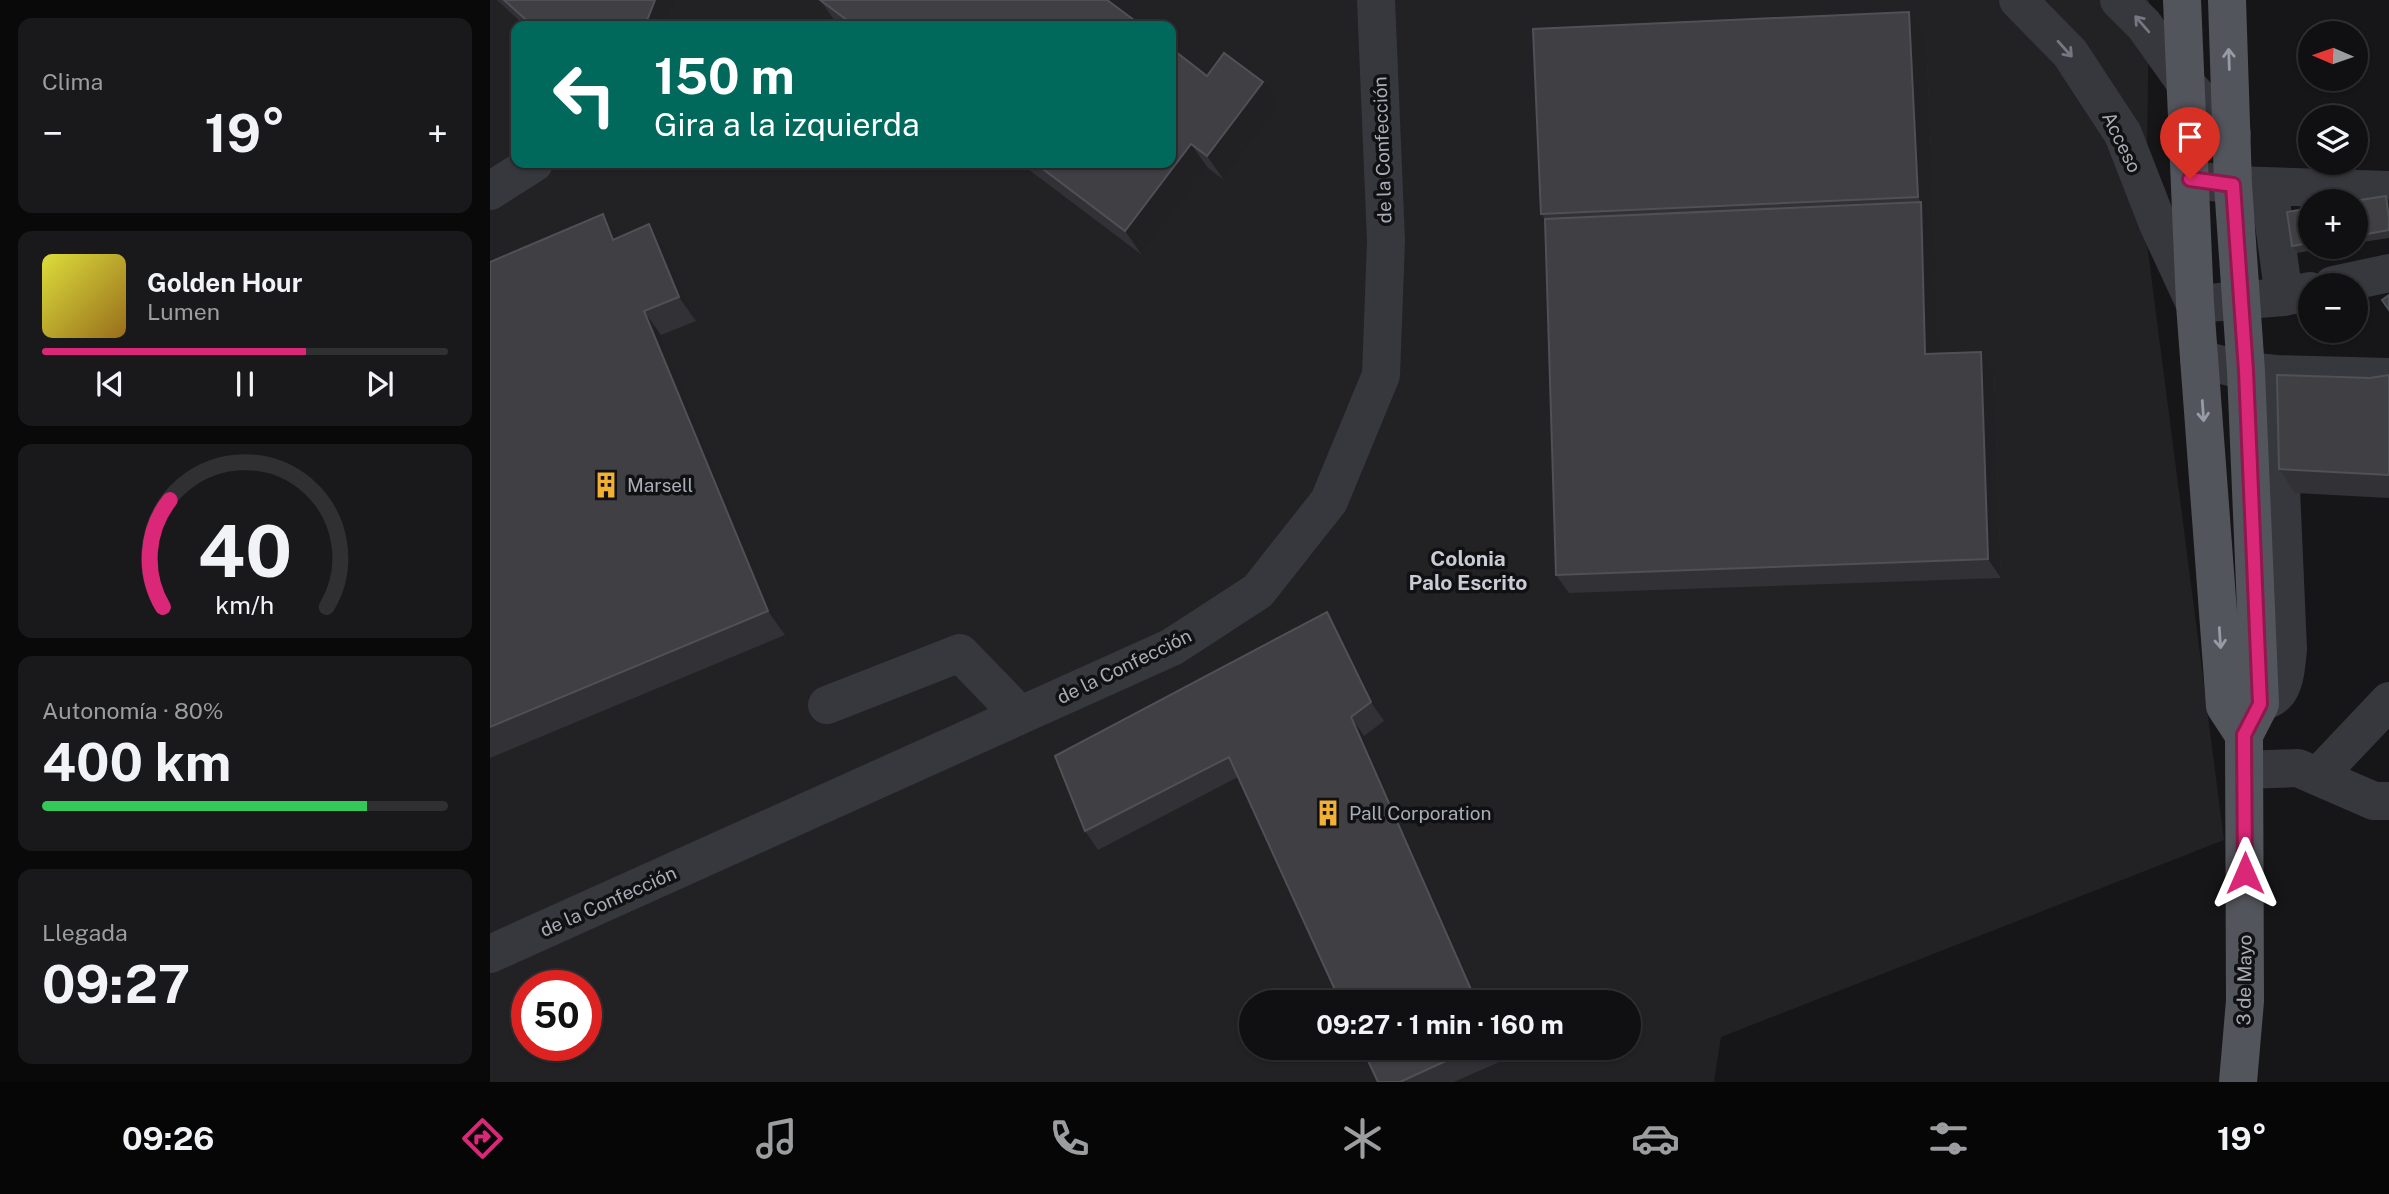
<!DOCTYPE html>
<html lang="es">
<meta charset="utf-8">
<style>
:root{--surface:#101012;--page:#19191b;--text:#f1f3f6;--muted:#9c9d9f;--line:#303032;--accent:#db2777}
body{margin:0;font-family:"Public Sans",sans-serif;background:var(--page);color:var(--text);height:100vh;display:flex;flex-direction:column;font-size:26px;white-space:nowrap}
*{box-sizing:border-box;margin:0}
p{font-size:23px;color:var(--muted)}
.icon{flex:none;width:38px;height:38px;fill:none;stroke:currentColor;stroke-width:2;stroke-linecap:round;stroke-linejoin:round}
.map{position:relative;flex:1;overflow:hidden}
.drawer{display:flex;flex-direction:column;gap:18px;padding:18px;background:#09090a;width:490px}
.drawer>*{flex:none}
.hud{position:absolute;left:21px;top:21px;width:665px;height:147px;border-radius:14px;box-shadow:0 2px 5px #0004,0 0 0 2px var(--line);background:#00695c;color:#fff;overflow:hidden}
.needle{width:46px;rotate:272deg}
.buttons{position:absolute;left:1808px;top:21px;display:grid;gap:14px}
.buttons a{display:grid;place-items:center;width:70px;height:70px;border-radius:50%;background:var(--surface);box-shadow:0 2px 5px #0004,0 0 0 2px var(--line);font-size:35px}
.speed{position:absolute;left:21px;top:970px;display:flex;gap:14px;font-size:35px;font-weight:700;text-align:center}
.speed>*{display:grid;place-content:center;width:91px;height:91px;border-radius:50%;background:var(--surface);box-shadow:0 2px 5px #0004,0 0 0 2px var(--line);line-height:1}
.speed .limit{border:10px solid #d22;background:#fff;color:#111}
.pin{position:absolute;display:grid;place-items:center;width:60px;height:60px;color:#fff;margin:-72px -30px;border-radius:50% 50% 50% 0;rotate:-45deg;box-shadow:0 0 7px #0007}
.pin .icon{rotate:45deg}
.me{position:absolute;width:77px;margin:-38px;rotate:0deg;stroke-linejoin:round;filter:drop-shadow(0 0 5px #0008)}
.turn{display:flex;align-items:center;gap:24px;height:147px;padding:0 28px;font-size:32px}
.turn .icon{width:91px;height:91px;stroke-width:2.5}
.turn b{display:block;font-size:49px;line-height:60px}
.big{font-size:52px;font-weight:700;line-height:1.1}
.drawer .tile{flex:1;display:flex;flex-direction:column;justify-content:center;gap:10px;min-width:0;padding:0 24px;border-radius:14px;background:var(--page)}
.drawer .dial{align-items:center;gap:0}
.dial svg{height:182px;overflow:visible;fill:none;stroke:var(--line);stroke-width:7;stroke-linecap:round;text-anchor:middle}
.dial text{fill:var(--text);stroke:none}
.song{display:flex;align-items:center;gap:21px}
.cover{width:84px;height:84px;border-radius:10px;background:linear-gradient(135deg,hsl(60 70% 55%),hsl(40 70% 35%))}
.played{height:7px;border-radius:4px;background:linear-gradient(90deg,var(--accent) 65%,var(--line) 65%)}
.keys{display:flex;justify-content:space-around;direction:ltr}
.heat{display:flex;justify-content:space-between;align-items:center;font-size:38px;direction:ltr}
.charge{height:10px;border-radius:5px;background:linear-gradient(90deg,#34c759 80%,var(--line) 0)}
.trip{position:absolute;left:749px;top:990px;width:402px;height:70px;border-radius:35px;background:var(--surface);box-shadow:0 2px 5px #0004,0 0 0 2px var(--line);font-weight:700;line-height:70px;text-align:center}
.menu{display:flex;height:112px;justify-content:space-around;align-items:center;background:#060607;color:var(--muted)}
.menu .icon{width:49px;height:49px}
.menu .current{color:var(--accent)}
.menu b{font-size:32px;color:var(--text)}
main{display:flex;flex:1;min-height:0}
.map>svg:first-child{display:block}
</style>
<main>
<section class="drawer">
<div class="tile"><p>Clima</p>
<div class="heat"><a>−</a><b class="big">19°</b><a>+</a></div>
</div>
<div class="tile">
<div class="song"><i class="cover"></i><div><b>Golden Hour</b><p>Lumen</p></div></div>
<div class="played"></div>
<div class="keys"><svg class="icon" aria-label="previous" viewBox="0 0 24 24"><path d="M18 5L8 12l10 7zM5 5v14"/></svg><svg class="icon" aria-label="pause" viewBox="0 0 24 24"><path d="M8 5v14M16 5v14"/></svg><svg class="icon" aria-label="next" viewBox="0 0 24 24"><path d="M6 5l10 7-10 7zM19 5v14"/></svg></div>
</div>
<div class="tile dial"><svg viewBox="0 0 100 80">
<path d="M14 69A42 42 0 1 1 86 69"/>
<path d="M14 69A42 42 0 0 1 17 22" stroke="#db2777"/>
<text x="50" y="56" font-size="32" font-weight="700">40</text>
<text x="50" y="72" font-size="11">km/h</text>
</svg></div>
<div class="tile"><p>Autonomía · 80%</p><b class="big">400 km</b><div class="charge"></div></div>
<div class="tile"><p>Llegada</p><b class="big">09:27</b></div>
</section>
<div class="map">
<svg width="1899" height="1082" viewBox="0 0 1899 1082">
<rect width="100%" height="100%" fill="#161618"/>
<path fill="#222225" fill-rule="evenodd" d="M0,0H1659L1656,236L1734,840L1231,1037L1224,1082H0ZM26,26H681V163H26ZM37,985H96V1045H37ZM761,1003H1139V1048H761Z"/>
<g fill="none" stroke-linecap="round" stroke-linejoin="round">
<path stroke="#37383d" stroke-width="38" d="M1528,0L1580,53L1633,134L1668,224L1705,304L1794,297L1820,291
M1629,0L1654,25L1696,84L1742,134
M1700,179L1743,185L1899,190
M1779,187L1794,297
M0,191L44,163
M1843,285L1899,273
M1709,359L1756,371L1786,374L1899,377
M337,705L470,653L530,715
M1740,706C1789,703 1794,697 1798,649L1786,374
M1754,770L1808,768L1884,801H1899
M1829,775L1899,701
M0,954L682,647L768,591L839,501L891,375L896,241L886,0"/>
<path stroke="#53555c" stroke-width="38" d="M1692,0L1705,304L1735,706L1754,735
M1737,0L1743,185L1756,371L1770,704L1754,735L1755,1001L1748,1082"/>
</g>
<path fill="#323236" d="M7,0H186L176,26H35Z
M330,0L652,26H350L347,24Z
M1419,12L1436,36L1444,221L1447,353L1491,352L1504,370L1511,578L1079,593L1066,575L1055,219L1051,214Z
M717,76L790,106L734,180L718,168L652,255L530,163H681Z
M1866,201H1899V238L1866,243Z
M1820,208V247H1843L1807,253L1802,246Z
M159,224L176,248L206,321L171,335L295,635L0,758V262L129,237Z
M1899,375V498L1805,493L1789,469L1880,378Z
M850,630L894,721L874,736L991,1003H851L748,777L608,850L595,831Z
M872,1048H1011L1016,1059L964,1082H888Z"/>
<path fill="#212124" d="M165,0H186L176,26H151Z
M1419,12L1436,36L1444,221L1448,372L1435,354L1431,202L1428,197Z
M773,82L790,106L734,180L717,156Z
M701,144L718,168L652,255L635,231Z
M1896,196L1899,201V219Z
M113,214L130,238L123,240Z
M159,224L176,248L206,321L189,297Z
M154,311L171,335L295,635L278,611Z
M1491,352L1504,370L1511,578L1498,559Z
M837,612L850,630L894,721L881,702Z
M861,717L874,736L991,1003H987Z"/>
<path fill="#3f3f44" stroke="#4f5156" stroke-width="2" d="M14,0H165L158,18L151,26H43Z
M330,0H617L652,26H365Z
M1419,12L1428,197L1051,214L1043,29Z
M681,48L717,76L734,53L773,82L717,156L701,144L635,231L545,163H681Z
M1896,196L1899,219V230L1866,236V201H1864Z
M1431,202L1435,354L1491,352L1498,559L1066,575L1055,219Z
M1820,208V243L1802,246L1797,212Z
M113,214L123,240L159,224L189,297L154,311L278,611L0,727V262Z
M1899,295V310L1892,300Z
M1787,375L1880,378L1899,375V475L1789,469Z
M837,612L881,702L861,717L987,1003H851L739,757L595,831L565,756Z
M872,1048H984L910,1082H888Z"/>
<defs><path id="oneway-shaft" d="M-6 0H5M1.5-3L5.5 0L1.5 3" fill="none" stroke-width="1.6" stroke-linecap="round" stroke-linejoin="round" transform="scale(1.75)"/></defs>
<g stroke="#757881">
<use href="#oneway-shaft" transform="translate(1652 24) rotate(-131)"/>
<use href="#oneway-shaft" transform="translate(1575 49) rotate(48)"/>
</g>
<g stroke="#979ba6">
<use href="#oneway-shaft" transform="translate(1739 59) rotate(-92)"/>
<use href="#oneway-shaft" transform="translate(1713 411) rotate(86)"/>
<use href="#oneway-shaft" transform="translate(1730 638) rotate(86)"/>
</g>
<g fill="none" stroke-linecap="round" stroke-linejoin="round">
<g stroke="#8e194d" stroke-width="18">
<path id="route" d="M1700,179L1743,185L1756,371L1770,704L1754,735L1755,873"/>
</g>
<use href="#route" stroke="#db2777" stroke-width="12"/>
</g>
<defs>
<g id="building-bare" transform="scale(2.1)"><path d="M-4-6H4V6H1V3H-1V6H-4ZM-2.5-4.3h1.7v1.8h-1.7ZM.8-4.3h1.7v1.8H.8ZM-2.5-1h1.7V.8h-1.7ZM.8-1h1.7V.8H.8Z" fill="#f2b134" stroke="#111113" stroke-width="2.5" paint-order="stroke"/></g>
</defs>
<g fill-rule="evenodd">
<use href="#building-bare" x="116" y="485"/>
<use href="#building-bare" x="838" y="813"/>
</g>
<g text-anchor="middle" stroke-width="7" stroke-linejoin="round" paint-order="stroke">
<g font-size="19" fill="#a8adb8" stroke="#111113">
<text transform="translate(1632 142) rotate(64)" y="7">Acceso</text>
<text transform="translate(892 150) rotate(-92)" y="7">de la Confección</text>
<text transform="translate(634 666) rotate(-26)" y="7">de la Confección</text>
<text transform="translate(118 901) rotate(-24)" y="7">de la Confección</text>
<text transform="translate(1754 980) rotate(-89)" y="7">3 de Mayo</text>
</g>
<g font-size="19" fill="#a8adb8" stroke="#111113" text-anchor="start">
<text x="137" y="492">Marsell</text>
<text x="859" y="820">Pall Corporation</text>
</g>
<g font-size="21" font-weight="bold" fill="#c9ccd4" stroke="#111113">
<text x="978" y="566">Colonia<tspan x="978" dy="24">Palo Escrito</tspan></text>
</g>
</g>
</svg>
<div class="buttons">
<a><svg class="needle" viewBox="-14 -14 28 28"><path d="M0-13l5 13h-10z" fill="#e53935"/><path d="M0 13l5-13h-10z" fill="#9c9d9f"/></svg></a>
<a><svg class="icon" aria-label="layers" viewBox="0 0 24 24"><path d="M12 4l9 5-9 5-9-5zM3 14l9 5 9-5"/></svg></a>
<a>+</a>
<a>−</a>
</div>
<div class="speed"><div class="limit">50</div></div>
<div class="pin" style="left:1700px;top:179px;background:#d93025"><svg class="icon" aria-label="arrive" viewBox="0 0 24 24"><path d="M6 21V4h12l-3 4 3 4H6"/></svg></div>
<svg class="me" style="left:1755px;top:873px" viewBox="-20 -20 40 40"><path d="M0-17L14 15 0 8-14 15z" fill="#db2777" stroke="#fff" stroke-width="4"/></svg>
<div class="trip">09:27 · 1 min · 160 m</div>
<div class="hud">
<div class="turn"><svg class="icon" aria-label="left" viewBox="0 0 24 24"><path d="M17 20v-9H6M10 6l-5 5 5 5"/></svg><div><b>150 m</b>Gira a la izquierda</div></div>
</div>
</div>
</main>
<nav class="menu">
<b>09:26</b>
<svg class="icon current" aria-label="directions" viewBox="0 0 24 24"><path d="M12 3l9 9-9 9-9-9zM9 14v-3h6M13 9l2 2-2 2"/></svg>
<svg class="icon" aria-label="music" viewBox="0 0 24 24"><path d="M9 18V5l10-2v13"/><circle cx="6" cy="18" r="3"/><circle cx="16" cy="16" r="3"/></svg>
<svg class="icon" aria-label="phone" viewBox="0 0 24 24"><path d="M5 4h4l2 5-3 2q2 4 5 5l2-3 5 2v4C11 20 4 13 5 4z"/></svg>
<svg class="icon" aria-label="climate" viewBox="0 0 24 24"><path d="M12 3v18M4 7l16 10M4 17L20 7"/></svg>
<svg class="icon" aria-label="car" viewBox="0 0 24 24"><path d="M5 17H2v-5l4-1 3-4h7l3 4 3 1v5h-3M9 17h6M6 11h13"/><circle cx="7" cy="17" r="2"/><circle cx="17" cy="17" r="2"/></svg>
<svg class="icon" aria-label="filters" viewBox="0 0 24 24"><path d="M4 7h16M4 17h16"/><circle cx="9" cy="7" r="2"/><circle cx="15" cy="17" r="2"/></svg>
<b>19°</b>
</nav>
